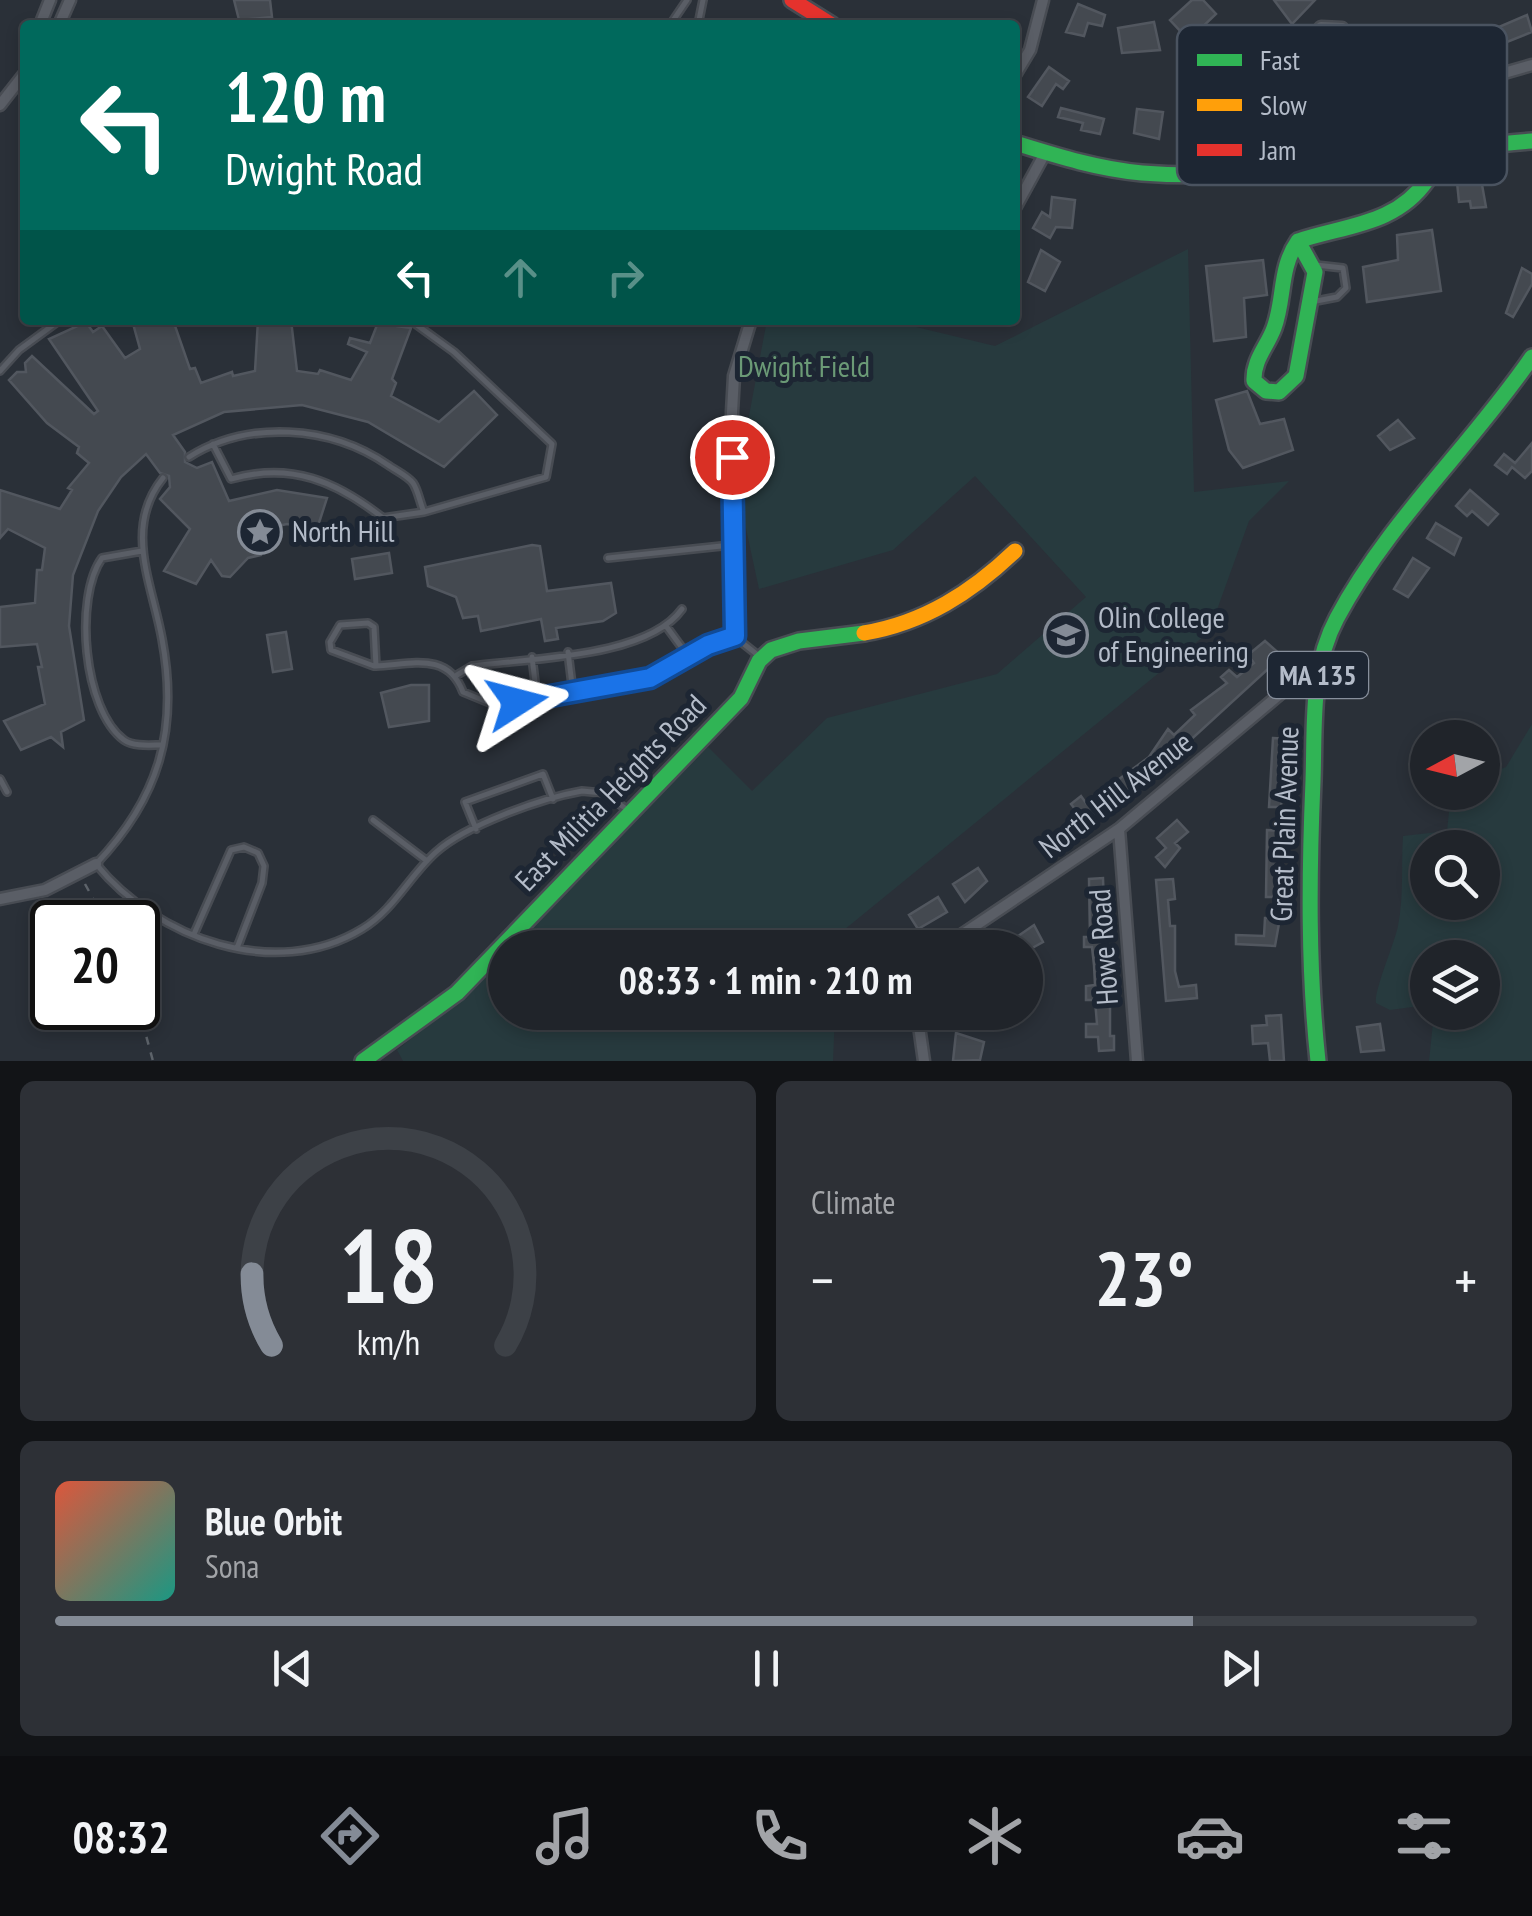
<!DOCTYPE html>
<meta charset="utf-8">
<style>
:root{--surface:#20242a;--page:#2d3036;--text:#f1f3f6;--muted:#a2a4a8;--line:#3d4147;--accent:#848b96}
body{margin:0;font-family:"PT Sans Narrow",sans-serif;background:var(--page);color:var(--text);height:100vh;display:flex;flex-direction:column;font-size:38px;white-space:nowrap}
*{box-sizing:border-box;margin:0}
p{font-size:32px;color:var(--muted)}
.icon{flex:none;width:55px;height:55px;fill:none;stroke:currentColor;stroke-width:2;stroke-linecap:round;stroke-linejoin:round}
.map{position:relative;height:1061px;overflow:hidden}
.sheet{display:flex;flex-direction:column;gap:20px;padding:20px;background:#121417;flex:1}
.sheet>*{flex:none}
.guide{position:absolute;left:20px;top:20px;width:1000px;height:305px;border-radius:10px;box-shadow:0 5px 15px #0003,0 0 0 2px var(--line);background:#00695c;color:#fff;overflow:hidden}
.needle{width:65px;rotate:263deg}
.controls{position:absolute;left:1410px;top:720px;display:grid;gap:20px}
.controls a{display:grid;place-items:center;width:90px;height:90px;border-radius:50%;background:var(--surface);box-shadow:0 5px 15px #0003,0 0 0 2px var(--line);font-size:50px}
.speed{position:absolute;left:30px;top:900px;display:flex;gap:20px;font-size:50px;font-weight:700;text-align:center}
.speed>*{display:grid;place-content:center;width:130px;height:130px;border-radius:50%;background:var(--surface);box-shadow:0 5px 15px #0003,0 0 0 2px var(--line);line-height:1}
.speed .limit{border:5px solid #111;border-radius:15px;background:#fff;color:#111}
.pin{position:absolute;display:grid;place-items:center;width:85px;height:85px;color:#fff;margin:-42px;border:5px solid #fff;border-radius:50%;box-shadow:0 2px 10px #0007}
.me{position:absolute;width:110px;margin:-55px;rotate:81deg;stroke-linejoin:round;filter:drop-shadow(0 0 8px #0008)}
.turn{display:flex;align-items:center;gap:35px;height:210px;padding:0 40px;font-size:45px}
.turn .icon{width:130px;height:130px;stroke-width:2.5}
.turn b{display:block;font-size:70px;line-height:85px}
.lanes{display:flex;align-items:center;height:95px;padding:0 40px;background:#0003;justify-content:center;gap:50px;direction:ltr}
.lanes .off{opacity:.35}
.big{font-size:75px;font-weight:700;line-height:1.1}
.sheet .widget{flex:1;display:flex;flex-direction:column;justify-content:center;gap:15px;min-width:0;padding:0 35px;border-radius:15px;background:var(--page)}
.sheet .dial{align-items:center;gap:0}
.dial svg{height:260px;overflow:visible;fill:none;stroke:var(--line);stroke-width:7;stroke-linecap:round;text-anchor:middle}
.dial text{fill:var(--text);stroke:none}
.song{display:flex;align-items:center;gap:30px}
.cover{width:120px;height:120px;border-radius:15px;background:linear-gradient(135deg,hsl(10 70% 55%),hsl(170 70% 35%))}
.played{height:10px;border-radius:5px;background:linear-gradient(90deg,var(--accent) 80%,var(--line) 80%)}
.keys{display:flex;justify-content:space-around;direction:ltr}
.heat{display:flex;justify-content:space-between;align-items:center;font-size:55px;direction:ltr}
.sheet .tiles{flex:1;display:grid;gap:20px;grid-template-columns:1fr 1fr}
.widget:last-child{grid-column:span 2}
.trip{position:absolute;left:488px;top:930px;width:555px;height:100px;border-radius:50px;background:var(--surface);box-shadow:0 5px 15px #0003,0 0 0 2px var(--line);font-weight:700;line-height:100px;text-align:center}
.tab-bar{display:flex;height:160px;justify-content:space-around;align-items:center;background:#0d0e11;color:var(--muted)}
.tab-bar .icon{width:70px;height:70px}
.tab-bar .current{color:var(--accent)}
.tab-bar b{font-size:45px;color:var(--text)}
.map>svg:first-child{display:block}
</style>
<div class="map">
<svg width="1532" height="1061" viewBox="0 0 1532 1061">
<rect width="100%" height="100%" fill="#2a3038"/>
<path fill="#273a3e" fill-rule="evenodd" d="M1188,249L1194,492L1289,481L1249,521L1209,632L828,943V947L510,948L708,747L752,791L827,718L997,674L1086,597L975,476L893,550L759,589L742,510V453L767,320H887L995,346Z
M1532,724V1061H1429L1434,1013L1482,1012V958H1428L1427,1005L1390,1010L1376,1003C1374,990 1394,945 1398,926C1404,897 1401,865 1403,836L1447,831L1451,793L1482,792L1483,776L1506,767ZM1428,848H1482V902H1428Z
M505,953V1012L835,1013L833,1061H403L397,1050L456,1003Z"/>
<path fill="#444950" stroke="#52575f" stroke-width="2.5" d="M234,0H270L272,17L239,20Z
M1192,0H1203L1216,14L1194,35L1190,31L1184,35L1170,20Z
M1274,0H1315L1292,24Z
M1078,4L1105,15L1102,26L1088,23L1084,36L1066,32Z
M1527,15L1532,32L1469,57L1464,42Z
M1154,22L1160,50L1122,53L1118,28Z
M1049,67L1069,81L1063,89L1056,84L1042,106L1028,97Z
M1061,108L1104,119L1100,134L1081,130L1083,123L1058,117Z
M1137,109L1163,112L1159,139L1134,133Z
M1481,179L1486,207L1471,208L1470,201L1459,202L1457,182Z
M1052,197L1075,200L1072,228L1056,227L1050,238L1033,228L1042,212L1050,217Z
M1432,230L1441,291L1367,302L1363,267L1398,260L1397,235Z
M1041,250L1060,262L1045,291L1028,282Z
M1263,260L1267,295L1244,298L1246,337L1214,341L1206,266Z
M1522,268L1532,274V284L1513,317L1506,313Z
M132,320H173L190,369L195,368L201,383L232,372L233,376L255,371L258,320H291L297,371L318,374L320,370L351,380L367,352L348,344L350,338L370,343L379,320H394L397,326L411,328L392,379L396,383L391,396L439,422L474,391L497,415L444,467L368,422L302,405L224,412L173,435L185,452V462L197,468L212,462L229,501L277,490L327,498L317,529L287,524L250,532L262,548L261,555L248,558L230,577L222,576L211,560L196,584L164,571L190,529L160,499L170,487L169,476L160,473L146,454L121,477L98,511L73,575L69,626L84,720L61,732L63,747L51,737L21,750L4,721L45,704L38,667H42L37,644L0,647V607L35,603L37,570H42L45,548L8,529L0,538V490L60,509L72,490L68,488L89,463L77,453L79,447L47,423L9,380L17,372H26L25,363L32,356L94,414L98,411L49,339L86,322L93,332L102,326L125,358L140,349Z
M1247,391L1260,424L1284,419L1293,450L1243,468L1229,450L1216,400Z
M1398,420L1414,438L1390,450L1378,436Z
M1532,443V471L1525,478L1512,467L1507,474L1495,465L1504,454L1515,463Z
M1470,490L1498,514L1488,525L1472,511L1467,516L1456,506Z
M1436,523L1461,538L1454,555L1427,538Z
M532,545L540,546L547,591L611,583L616,613L603,621L556,628L558,639L545,641L541,619L481,631L478,616L463,618L456,597L428,586L425,567Z
M389,553L392,573L355,579L352,559Z
M1413,558L1429,568L1408,597L1394,589Z
M286,632L292,669L273,672L267,635Z
M1265,641L1282,656L1160,768L1123,793L1115,782L1149,757L1168,729L1174,735L1195,715L1191,710L1227,683L1221,677L1229,670L1237,677L1254,663L1248,655Z
M411,685H429V721L389,727L381,693Z
M1273,738L1289,739L1282,780L1287,781L1286,795L1282,794L1281,807H1269Z
M1099,793L1108,806L1084,821L1071,804L1081,796L1086,803Z
M1177,820L1188,832L1175,843L1180,848L1165,867L1156,857L1166,848L1157,838Z
M1267,830L1284,831L1278,897H1266Z
M978,868L987,881L965,902L953,884Z
M1103,878L1107,988H1110V1036H1114V1050L1099,1051L1098,1037H1086V1024H1097L1095,1000H1086V986L1095,985L1094,965L1092,947H1084V937H1090L1089,879Z
M1173,879L1175,899L1168,900L1170,926H1175V971L1179,987L1196,985L1197,998L1166,1001L1156,880Z
M938,897L947,912L918,929L909,915Z
M1265,918H1280L1275,946L1236,944V935L1264,936Z
M1034,925L1043,942L1025,952V948H1001Z
M1281,1015L1284,1061H1270L1268,1043L1253,1044L1252,1026L1267,1025L1266,1016Z
M1380,1024L1384,1050L1361,1052L1357,1027Z
M956,1033L984,1042L980,1060L953,1061Z"/>
<g fill="none" stroke-linecap="round" stroke-linejoin="round">
<g stroke="#484c53" stroke-width="10">
<path id="lane" d="M670,25L687,0
M698,25L703,0
M1311,302L1337,297L1346,288L1343,268L1316,265
M0,371L19,350L60,320
M213,444L231,479C291,462 336,481 383,518L424,512
M189,457C248,420 330,425 388,465C395,470 408,476 413,483C418,490 420,503 424,512L546,477L552,444L454,352L410,320
M163,478C123,528 152,583 162,639C179,730 159,798 96,864C156,938 275,982 362,929C394,910 409,876 436,852C466,825 542,798 582,791L603,793L628,810
M142,551L102,558C74,597 83,710 124,740C134,747 151,745 162,745
M608,558L731,545
M666,626L688,656
M568,652L573,693
M532,657L537,699
M376,666L374,627L368,623L340,625L330,642L331,650L374,666H376C413,664 448,652 463,692L497,706L650,678L722,639L735,637L759,656
M457,675L472,666C530,658 647,658 682,609
M0,779L7,792
M373,820L427,861
M476,829L465,802L543,774L553,799
M194,934L231,850L244,847L258,853L264,866L262,883L237,948"/>
</g>
<g stroke="#484c53" stroke-width="15">
<path id="street" d="M40,25L50,0
M59,25L70,0
M1346,60L1342,28L1321,27L1315,34L1320,52L1346,60L1356,120
M1015,75L1030,50L1043,0
M0,105L25,73
M1263,168L1392,105L1532,65
M1015,208L1044,155
M735,637L732,412L734,376L751,320
M1119,829L1137,1061
M0,899L45,890L96,864
M942,948L1119,829L1286,689L1300,682L1316,684
M917,1012L924,1061"/>
</g>
<g stroke="#484c53" stroke-width="20">
<path id="fast" d="M1015,143C1057,156 1098,169 1142,173C1272,183 1403,151 1532,141
M1298,241C1279,268 1285,298 1274,328C1267,347 1253,360 1254,381L1266,391L1279,392L1296,376L1315,272L1298,241C1346,225 1396,225 1427,180L1425,149
M363,1061L457,993L741,698L759,661L771,650L799,641L864,633
M1318,1061C1308,968 1309,875 1313,781C1315,726 1310,668 1337,618C1388,522 1471,446 1532,357"/>
</g>
<g stroke="#484c53" stroke-width="20">
<path id="slow" d="M864,633C924,623 972,592 1015,551"/>
</g>
<g stroke="#484c53" stroke-width="20">
<path id="jam" d="M792,0L832,25"/>
</g>
<path stroke="#5d636a" stroke-width="2.5" stroke-dasharray="8 8" stroke-linecap="butt" d="M85,884L106,922
M138,1006L153,1061"/>
<use href="#lane" stroke="#5a5e66" stroke-width="5"/>
<use href="#street" stroke="#5a5e66" stroke-width="10"/>
<use href="#fast" stroke="#30b455" stroke-width="15"/>
<use href="#slow" stroke="#ff9f0a" stroke-width="15"/>
<use href="#jam" stroke="#e5322d" stroke-width="15"/>
</g>
<g fill="none" stroke-linecap="round" stroke-linejoin="round">
<g stroke="#114b97" stroke-width="25">
<path id="route" d="M517,702L650,678L708,645L735,636L732,457"/>
</g>
<use href="#route" stroke="#1a73e8" stroke-width="18"/>
</g>
<defs>
<g id="sight-ring" transform="scale(2.25)"><circle r="9.5" fill="#1d2633" stroke="#848b96" stroke-width="1.5"/><path d="M0-6L1.8-2.2L6-1.7L2.9 1.2L3.7 5.4L0 3.3L-3.7 5.4L-2.9 1.2L-6-1.7L-1.8-2.2Z" fill="#848b96"/></g>
<g id="university-ring" transform="scale(2.25)"><circle r="9.5" fill="#1d2633" stroke="#848b96" stroke-width="1.5"/><path d="M0-5L7-2L0 1L-7-2ZM-4 1L0 2.5L4 1V4Q0 6-4 4Z" fill="#848b96"/></g>
</defs>
<g fill-rule="evenodd">
<use href="#sight-ring" x="260" y="532"/>
<use href="#university-ring" x="1066" y="635"/>
</g>
<g text-anchor="middle" stroke-width="10" stroke-linejoin="round" paint-order="stroke">
<rect fill="#1d2633" stroke="#878f9c" stroke-width="2.5" x="1268" y="652" width="100" height="46" rx="8"/>
<g font-size="28" font-weight="bold" fill="#b4bcc9">
<text x="1318" y="685">MA 135</text>
</g>
<g font-size="30" fill="#6b9a76" stroke="#1d2633">
<text x="804" y="377">Dwight Field</text>
</g>
<g font-size="30" fill="#b4bcc9" stroke="#1d2633" text-anchor="start">
<text x="292" y="542">North Hill</text>
<text x="1098" y="628">Olin College<tspan x="1098" dy="34">of Engineering</tspan></text>
</g>
<g font-size="30" fill="#b4bcc9" stroke="#1d2633">
<text transform="translate(611 793) rotate(-46)" y="10">East Militia Heights Road</text>
<text transform="translate(1116 795) rotate(-38)" y="10">North Hill Avenue</text>
<text transform="translate(1285 824) rotate(-88)" y="10">Great Plain Avenue</text>
<text transform="translate(1104 947) rotate(-94)" y="10">Howe Road</text>
</g>
</g>
<rect x="1177" y="25" width="330" height="160" rx="15" fill="#1d2633" stroke="#4a5360" stroke-width="2.5"/>
<rect x="1197" y="54" width="45" height="12" fill="#30b455"/>
<rect x="1197" y="99" width="45" height="12" fill="#ff9f0a"/>
<rect x="1197" y="144" width="45" height="12" fill="#e5322d"/>
<g font-size="28" fill="#b4bcc9">
<text x="1260" y="70">Fast</text>
<text x="1260" y="115">Slow</text>
<text x="1260" y="160">Jam</text>
</g>
</svg>
<div class="controls">
<a><svg class="needle" viewBox="-14 -14 28 28"><path d="M0-13l5 13h-10z" fill="#e53935"/><path d="M0 13l5-13h-10z" fill="#a2a4a8"/></svg></a>
<a><svg class="icon" aria-label="search" viewBox="0 0 24 24"><circle cx="10" cy="10" r="6"/><path d="M15 15l6 6"/></svg></a>
<a><svg class="icon" aria-label="layers" viewBox="0 0 24 24"><path d="M12 4l9 5-9 5-9-5zM3 14l9 5 9-5"/></svg></a>
</div>
<div class="speed"><div class="limit">20</div></div>
<div class="pin" style="left:732px;top:457px;background:#d93025"><svg class="icon" aria-label="arrive" viewBox="0 0 24 24"><path d="M6 21V4h12l-3 4 3 4H6"/></svg></div>
<svg class="me" style="left:517px;top:702px" viewBox="-20 -20 40 40"><path d="M0-17L14 15 0 8-14 15z" fill="#1a73e8" stroke="#fff" stroke-width="4"/></svg>
<div class="trip">08:33 · 1 min · 210 m</div>
<div class="guide">
<div class="turn"><svg class="icon" aria-label="left" viewBox="0 0 24 24"><path d="M17 20v-9H6M10 6l-5 5 5 5"/></svg><div><b>120 m</b>Dwight Road</div></div>
<div class="lanes"><svg class="icon" aria-label="left" viewBox="0 0 24 24"><path d="M17 20v-9H6M10 6l-5 5 5 5"/></svg><svg class="icon off" aria-label="ahead" viewBox="0 0 24 24"><path d="M12 20V5M6 11l6-6 6 6"/></svg><svg class="icon off" aria-label="right" viewBox="0 0 24 24"><path d="M7 20v-9h11M14 6l5 5-5 5"/></svg></div>
</div>
</div>
<section class="sheet">
<div class="tiles">
<div class="widget dial"><svg viewBox="0 0 100 80">
<path d="M14 69A42 42 0 1 1 86 69"/>
<path d="M14 69A42 42 0 0 1 8 47" stroke="#848b96"/>
<text x="50" y="56" font-size="32" font-weight="700">18</text>
<text x="50" y="72" font-size="11">km/h</text>
</svg></div>
<div class="widget"><p>Climate</p>
<div class="heat"><a>−</a><b class="big">23°</b><a>+</a></div>
</div>
<div class="widget">
<div class="song"><i class="cover"></i><div><b>Blue Orbit</b><p>Sona</p></div></div>
<div class="played"></div>
<div class="keys"><svg class="icon" aria-label="previous" viewBox="0 0 24 24"><path d="M18 5L8 12l10 7zM5 5v14"/></svg><svg class="icon" aria-label="pause" viewBox="0 0 24 24"><path d="M8 5v14M16 5v14"/></svg><svg class="icon" aria-label="next" viewBox="0 0 24 24"><path d="M6 5l10 7-10 7zM19 5v14"/></svg></div>
</div>
</div>
</section>
<nav class="tab-bar">
<b>08:32</b>
<svg class="icon current" aria-label="directions" viewBox="0 0 24 24"><path d="M12 3l9 9-9 9-9-9zM9 14v-3h6M13 9l2 2-2 2"/></svg>
<svg class="icon" aria-label="music" viewBox="0 0 24 24"><path d="M9 18V5l10-2v13"/><circle cx="6" cy="18" r="3"/><circle cx="16" cy="16" r="3"/></svg>
<svg class="icon" aria-label="phone" viewBox="0 0 24 24"><path d="M5 4h4l2 5-3 2q2 4 5 5l2-3 5 2v4C11 20 4 13 5 4z"/></svg>
<svg class="icon" aria-label="climate" viewBox="0 0 24 24"><path d="M12 3v18M4 7l16 10M4 17L20 7"/></svg>
<svg class="icon" aria-label="car" viewBox="0 0 24 24"><path d="M5 17H2v-5l4-1 3-4h7l3 4 3 1v5h-3M9 17h6M6 11h13"/><circle cx="7" cy="17" r="2"/><circle cx="17" cy="17" r="2"/></svg>
<svg class="icon" aria-label="filters" viewBox="0 0 24 24"><path d="M4 7h16M4 17h16"/><circle cx="9" cy="7" r="2"/><circle cx="15" cy="17" r="2"/></svg>
</nav>
